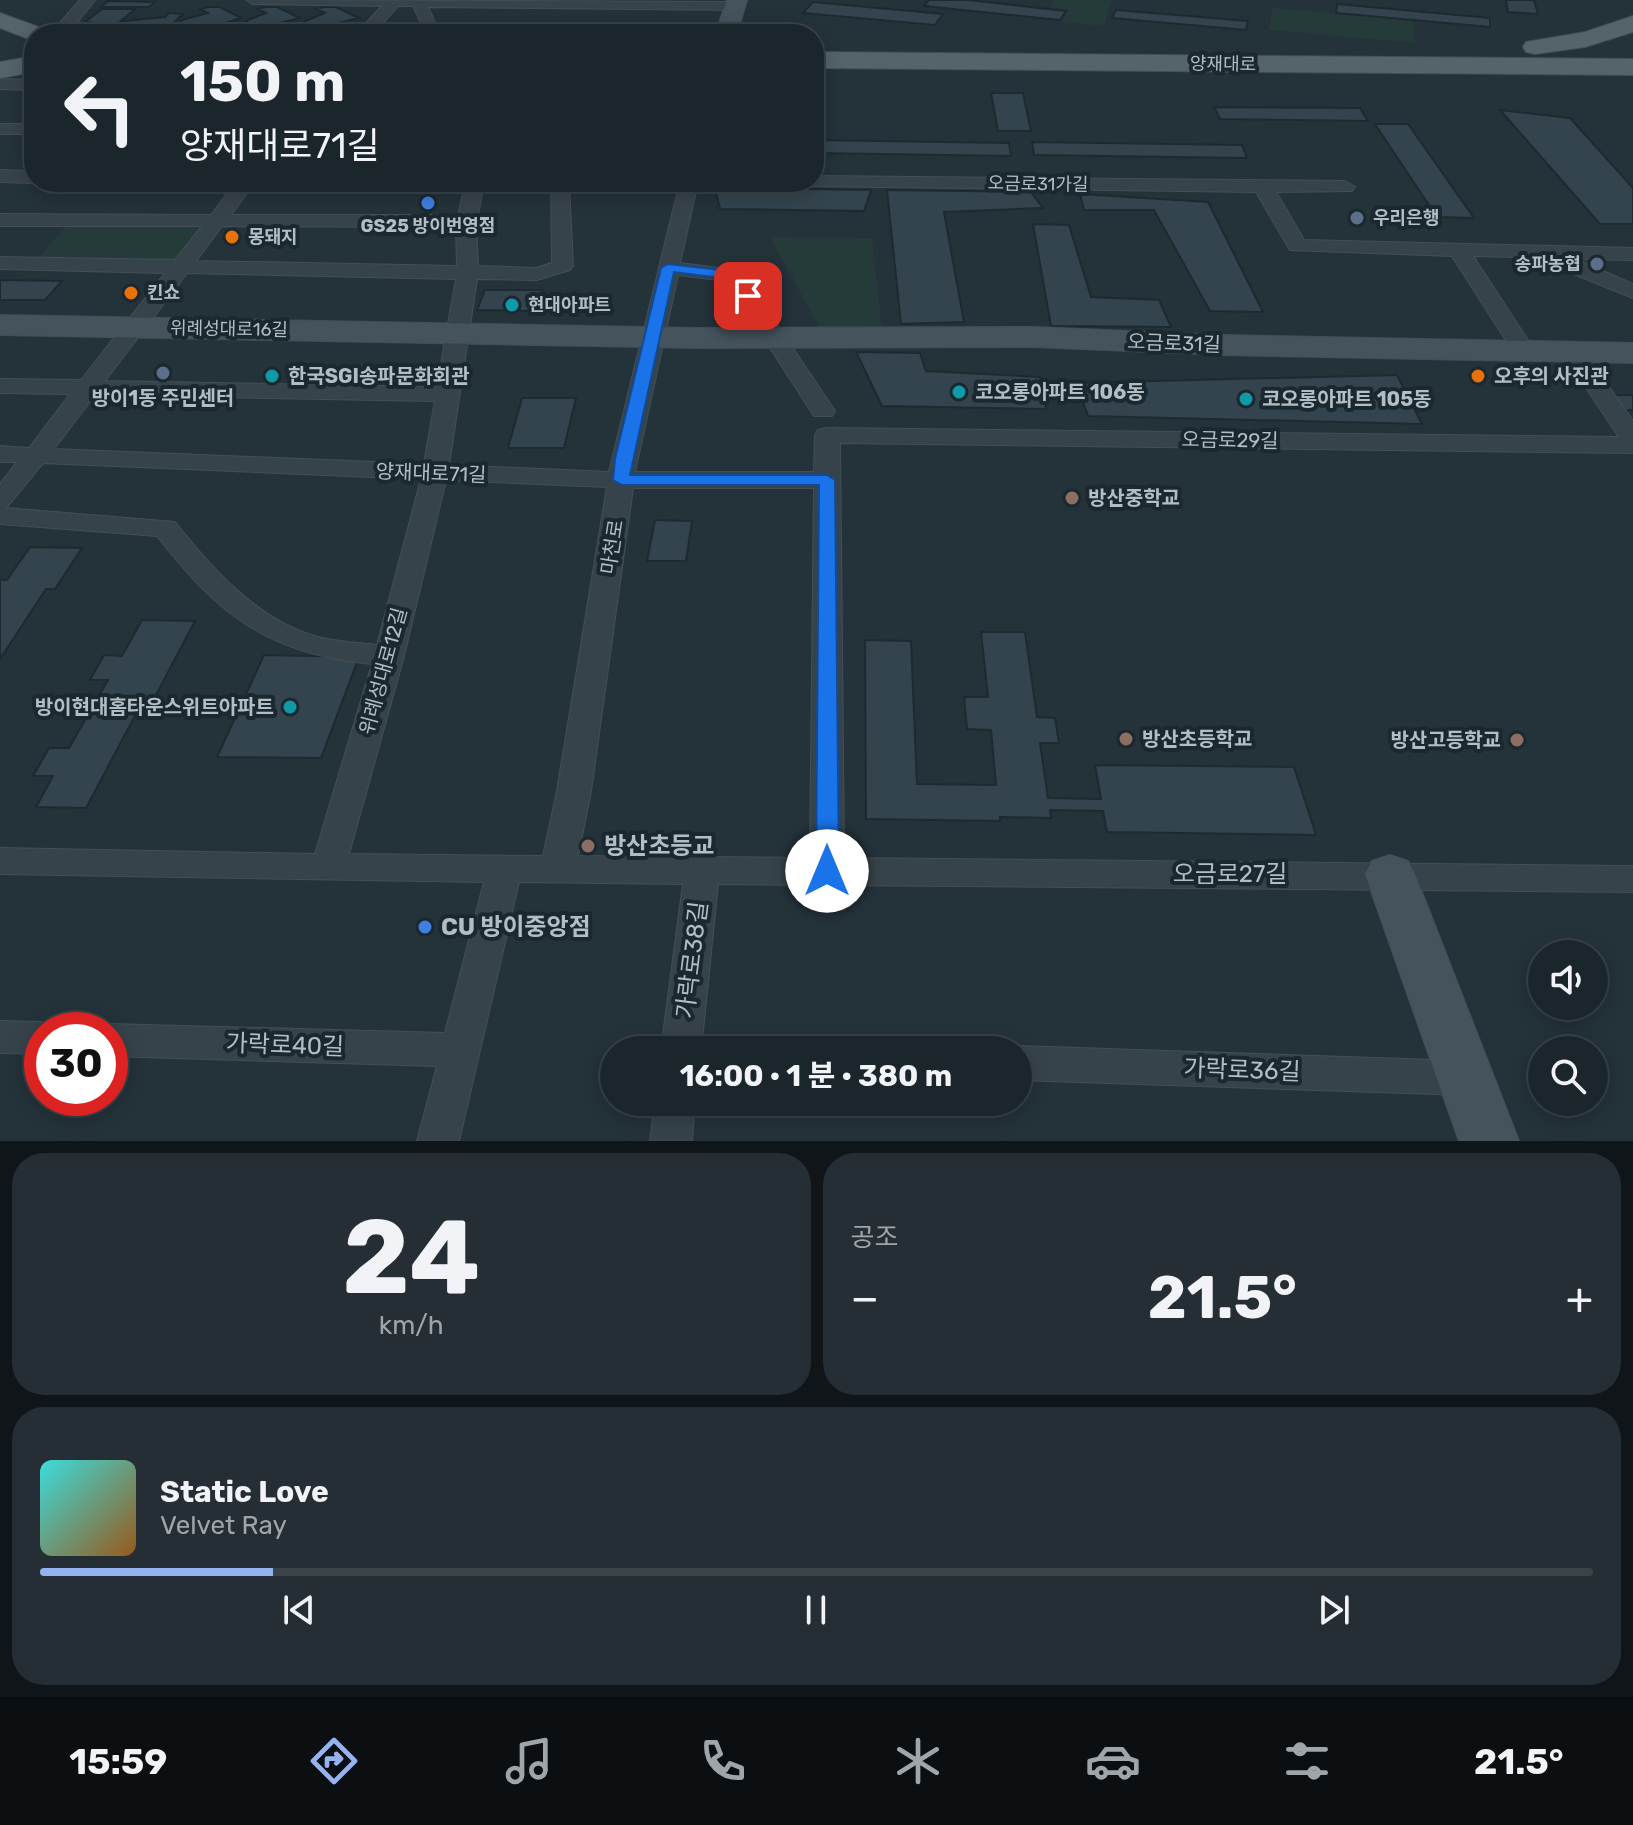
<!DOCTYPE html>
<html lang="ko">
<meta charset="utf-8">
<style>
:root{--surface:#1b262c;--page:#242e34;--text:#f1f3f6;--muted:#a0a5a9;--line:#394348;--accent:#95b2f1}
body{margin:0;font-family:Rubik,"Noto Sans KR",sans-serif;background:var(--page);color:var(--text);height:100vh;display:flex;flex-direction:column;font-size:30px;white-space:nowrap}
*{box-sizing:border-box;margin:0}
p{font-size:26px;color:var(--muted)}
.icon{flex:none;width:44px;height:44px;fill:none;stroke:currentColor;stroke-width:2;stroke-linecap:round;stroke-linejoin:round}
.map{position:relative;height:1141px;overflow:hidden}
.details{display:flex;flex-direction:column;gap:12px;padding:12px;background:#0f1518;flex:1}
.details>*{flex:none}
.guide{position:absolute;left:24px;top:24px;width:800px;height:168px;border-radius:32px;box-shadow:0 4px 20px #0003,0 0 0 2px var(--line);background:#1b262c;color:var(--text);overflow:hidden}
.controls{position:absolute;left:1528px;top:940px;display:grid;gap:16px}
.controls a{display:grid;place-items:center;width:80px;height:80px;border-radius:50%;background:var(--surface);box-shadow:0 4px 20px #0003,0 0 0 2px var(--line);font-size:40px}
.speed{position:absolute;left:24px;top:1012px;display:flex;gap:16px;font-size:40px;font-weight:700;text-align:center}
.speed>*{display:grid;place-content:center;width:104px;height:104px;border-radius:50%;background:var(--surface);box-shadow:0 4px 20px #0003,0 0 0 2px var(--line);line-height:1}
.speed .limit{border:12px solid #d22;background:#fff;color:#111}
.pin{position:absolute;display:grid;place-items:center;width:68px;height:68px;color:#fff;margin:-34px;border-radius:16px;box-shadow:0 4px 12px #0006}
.me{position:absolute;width:88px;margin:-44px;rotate:0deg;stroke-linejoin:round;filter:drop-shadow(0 0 6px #0008)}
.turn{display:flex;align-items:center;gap:28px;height:168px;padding:0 24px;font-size:36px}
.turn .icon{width:104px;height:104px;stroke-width:2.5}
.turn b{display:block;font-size:56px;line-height:68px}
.big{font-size:60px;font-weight:700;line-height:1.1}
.details .tile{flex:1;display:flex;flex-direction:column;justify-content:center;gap:12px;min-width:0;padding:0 28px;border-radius:32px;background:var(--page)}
.details .dial{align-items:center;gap:0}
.dial b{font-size:104px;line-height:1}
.song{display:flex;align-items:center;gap:24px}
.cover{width:96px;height:96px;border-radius:12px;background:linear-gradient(135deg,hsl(180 70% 55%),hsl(30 70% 35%))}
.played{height:8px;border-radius:4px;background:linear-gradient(90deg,var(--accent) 15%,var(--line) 15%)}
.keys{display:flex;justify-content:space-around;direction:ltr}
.heat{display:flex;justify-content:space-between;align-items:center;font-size:44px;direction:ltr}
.details .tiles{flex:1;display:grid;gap:12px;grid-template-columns:1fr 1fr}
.tile:last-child{grid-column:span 2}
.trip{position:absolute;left:600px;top:1036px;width:432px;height:80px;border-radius:40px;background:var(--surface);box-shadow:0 4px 20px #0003,0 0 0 2px var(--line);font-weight:700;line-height:80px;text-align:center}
.tab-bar{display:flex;height:128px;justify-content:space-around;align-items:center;background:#0b0f12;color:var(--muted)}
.tab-bar .icon{width:56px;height:56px}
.tab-bar .selected{color:var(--accent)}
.tab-bar b{font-size:36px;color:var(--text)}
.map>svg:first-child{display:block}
</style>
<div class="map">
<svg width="1633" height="1141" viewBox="0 0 1633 1141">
<rect width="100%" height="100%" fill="#24323a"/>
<path fill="#253b39" d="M1054,0H1112L1104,26L1062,22L1068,10L1050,7Z
M1272,8L1413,20L1415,43L1269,30Z
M69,223L212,224L184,262L35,261Z
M770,237L872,238L882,329H820Z"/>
<path fill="#33444e" stroke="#1e2a31" stroke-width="2" d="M929,0H968L1066,11L1060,20L924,6Z
M1506,0H1534L1538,14L1508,12Z
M108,1L155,2L149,7H101Z
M813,2L943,14L935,25L803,13Z
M1337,4L1490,18V27L1336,13Z
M209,7H220L241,18L209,28H175L182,20L208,13L200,9Z
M266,7H277L300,18L259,28L245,21L266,13L257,9Z
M324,7H336L359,18L319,28L305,21L325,13L316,9Z
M102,9H135L116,25L85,22Z
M1116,10L1248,21L1246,30L1112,18Z
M169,13L183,14L169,27L119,26L124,21L165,17Z
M991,93H1023L1031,131H998Z
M1214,107L1360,108L1368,121L1220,119Z
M1500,110L1570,118L1633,188V224H1600Z
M1375,124H1408L1474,218L1437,217Z
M814,140L1009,143L1011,156L814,153Z
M1032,142L1242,145L1247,158L1034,155Z
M715,188L871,190L864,211L720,209Z
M887,190L1031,192L1043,208L944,212L964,322L901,324Z
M1080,194L1208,202L1263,312L1210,311L1154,210H1084Z
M1033,224L1069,225L1091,297L1159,300L1171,327L1051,326Z
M0,280L62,281L45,300H0Z
M485,290H543L539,300H546L542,311L477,310Z
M856,352L920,353L926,371L1040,377L1046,409L882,406Z
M1397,375L1422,424L1088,416L1076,383Z
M1613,395H1633V410H1624Z
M522,398H576L564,448H508Z
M655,520L692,521L686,561H647Z
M30,547L82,548L55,589H46L0,659V580H7Z
M142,620L195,621L146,714H136L86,808L36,807L53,776H33L49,748H69L108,680H90L104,655L122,656Z
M981,632H1025L1037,717L1055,718L1059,743H1040L1048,798L1101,799L1095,765L1294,767L1316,835L1107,832L1103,811L1050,810L1051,818L1000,817V821L866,819L865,640L911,641L917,784L996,785L991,730L967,729L964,697H988Z
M264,655L359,657L321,758L217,757Z"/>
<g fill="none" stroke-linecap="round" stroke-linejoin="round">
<g stroke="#434f56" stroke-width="2">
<path id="street" d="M80,0H95L77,22L101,26V32L66,30L58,25Z
M246,0L736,2L743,6L736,10L428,7L436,25L441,26L621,29L629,34H435L425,31L413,6H398L373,34H356L382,6L253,4Z
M0,79L34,80V90L0,89Z
M0,124H34V134H0Z
M0,170L34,171V182H37L34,183L0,182Z
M814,176L1345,181L1355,187L1352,191L1276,192L1304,240L1633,248V260L1576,259L1633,284V298L1564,270L1552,258L1473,256L1535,351L1532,356H1516L1452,256L1290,250L1256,192L805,186L803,182H814Z
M236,182H255L231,215H458L466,182H484L476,226L478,266L536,268L552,263L551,182H569L573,266L570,270L537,280L477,279L449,465L609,472L680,182H698L680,263L741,271L835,411L832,416H814L727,281L678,275L635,472H814L815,435L818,430L827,428L1619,437L1562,352L1565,347H1581L1633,421V453L840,443L844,858L1633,866V892L718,884L701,1050H661L683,884L519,882L459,1141H417L437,1066L110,1056V1030H95L110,1024L445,1033L484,882L0,874V848L315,854L372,664C268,653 220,617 157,536L0,524V484L17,462H0V446L29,448L70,394L0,393V379L81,380L165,273L0,269V257L175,260L202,226H0V214L211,215ZM222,226L456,227L457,266L196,261ZM187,273L456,279L437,387L105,381ZM95,395L435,401L424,464L54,449ZM43,463L421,479L377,645C359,643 340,642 322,638C260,623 213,570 175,522L6,508ZM446,480L607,487L557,791L543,856L349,854L404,656ZM633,488H814L810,858L578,856L591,791Z
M0,1021L42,1022L57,1030H42V1054L0,1053Z
M1018,1046L1466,1061L1480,1066L1486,1078L1480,1090L1466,1095L1018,1080V1050H1007Z
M655,1102H695L692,1141H650Z"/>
</g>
<g stroke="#434f56" stroke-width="2">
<path id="secondary" d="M727,0H747L737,34H715Z
M0,315L698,328L1033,327L1225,335L1633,343V363L1225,355L1033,347L698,348L0,335Z
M1390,855L1408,861L1415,874L1519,1141H1459L1365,874L1372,861Z"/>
</g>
<g stroke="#434f56" stroke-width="2">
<path id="primary" d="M0,13L44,29L47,34H34V41L0,28Z
M1633,16V32L1585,47L1535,54L1526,52L1523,47L1526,42L1585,32Z
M814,52L1633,59V75L814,68Z
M34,56V72L0,78V62Z"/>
</g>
<use href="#street" fill="#37434a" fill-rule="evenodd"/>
<use href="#secondary" fill="#45535d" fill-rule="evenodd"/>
<use href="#primary" fill="#55636a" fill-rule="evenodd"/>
</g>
<path fill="#1a73e8" stroke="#114b97" stroke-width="2" d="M668,264L739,272L755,296L743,299L729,279L674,272L630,475H827L835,480L839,871L835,877L827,879L819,877L816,871L819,485H622L613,480L615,459L661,268Z"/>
<g fill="#3f7fe0" stroke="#1c282f" stroke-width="3">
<circle cx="428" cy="203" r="8"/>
<circle cx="425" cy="927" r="8"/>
</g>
<g fill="#5c6f8a" stroke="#1c282f" stroke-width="3">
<circle cx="1357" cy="218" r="8"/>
<circle cx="1597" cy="264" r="8"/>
<circle cx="163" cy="373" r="8"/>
</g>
<g fill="#e8710a" stroke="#1c282f" stroke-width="3">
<circle cx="232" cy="237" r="8"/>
<circle cx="131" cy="293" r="8"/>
<circle cx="1478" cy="376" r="8"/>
</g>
<g fill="#0f9aa8" stroke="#1c282f" stroke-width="3">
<circle cx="512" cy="305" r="8"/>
<circle cx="272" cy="376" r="8"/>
<circle cx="959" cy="392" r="8"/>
<circle cx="1246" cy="399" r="8"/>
<circle cx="290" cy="707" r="8"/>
</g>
<g fill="#8d6e63" stroke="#1c282f" stroke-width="3">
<circle cx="1072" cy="498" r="8"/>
<circle cx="1126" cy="739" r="8"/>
<circle cx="1517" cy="740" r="8"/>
<circle cx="588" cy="846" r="8"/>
</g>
<g text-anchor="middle" stroke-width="8" stroke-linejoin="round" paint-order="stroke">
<g font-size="18" fill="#b2bec6" stroke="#1c282f">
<text transform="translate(1223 64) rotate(1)" y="6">양재대로</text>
<text transform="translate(1038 184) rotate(1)" y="6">오금로31가길</text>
<text transform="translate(229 329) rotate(1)" y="6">위례성대로16길</text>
</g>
<g font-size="18" font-weight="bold" fill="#b2bec6" stroke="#1c282f" text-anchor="start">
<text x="1373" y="224">우리은행</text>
<text x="428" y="232" text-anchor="middle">GS25 방이번영점</text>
<text x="248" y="243">몽돼지</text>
<text x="1581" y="270" text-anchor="end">송파농협</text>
<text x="147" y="299">킨쇼</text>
<text x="528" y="311">현대아파트</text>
</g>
<g font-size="20" fill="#b2bec6" stroke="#1c282f">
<text transform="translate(1174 343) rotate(2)" y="7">오금로31길</text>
<text transform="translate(1230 440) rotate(1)" y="7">오금로29길</text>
<text transform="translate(431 473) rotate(2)" y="7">양재대로71길</text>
<text transform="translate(612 547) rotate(-81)" y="7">마천로</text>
<text transform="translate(383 671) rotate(-75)" y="7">위례성대로12길</text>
</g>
<g font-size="20" font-weight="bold" fill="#b2bec6" stroke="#1c282f" text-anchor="start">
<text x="288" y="383">한국SGI송파문화회관</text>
<text x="1494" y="383">오후의 사진관</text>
<text x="975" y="399">코오롱아파트 106동</text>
<text x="163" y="405" text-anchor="middle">방이1동 주민센터</text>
<text x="1262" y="406">코오롱아파트 105동</text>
<text x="1088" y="505">방산중학교</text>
<text x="274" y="714" text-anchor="end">방이현대홈타운스위트아파트</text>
<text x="1142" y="746">방산초등학교</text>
<text x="1501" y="747" text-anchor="end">방산고등학교</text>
</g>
<g font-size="24" font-weight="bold" fill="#b2bec6" stroke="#1c282f" text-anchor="start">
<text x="604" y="854">방산초등교</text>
<text x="441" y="935">CU 방이중앙점</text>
</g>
<g font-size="24" fill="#b2bec6" stroke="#1c282f">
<text x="1230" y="882">오금로27길</text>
<text transform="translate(692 960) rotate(-83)" y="8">가락로38길</text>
<text transform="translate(285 1045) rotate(2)" y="8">가락로40길</text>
<text transform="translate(1242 1070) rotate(2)" y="8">가락로36길</text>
</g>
</g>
</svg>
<div class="controls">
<a><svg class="icon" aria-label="sound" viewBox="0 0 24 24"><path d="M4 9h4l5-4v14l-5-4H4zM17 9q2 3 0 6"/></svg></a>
<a><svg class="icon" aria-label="search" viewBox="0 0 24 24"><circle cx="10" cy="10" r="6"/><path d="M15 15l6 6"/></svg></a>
</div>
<div class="speed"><div class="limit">30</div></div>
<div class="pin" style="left:748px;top:296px;background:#d93025"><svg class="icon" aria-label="arrive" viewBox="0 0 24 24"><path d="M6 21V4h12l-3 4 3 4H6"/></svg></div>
<svg class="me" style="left:827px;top:871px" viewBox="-20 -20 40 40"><circle r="19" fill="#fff"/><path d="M0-13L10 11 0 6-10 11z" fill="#1a73e8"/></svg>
<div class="trip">16:00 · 1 분 · 380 m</div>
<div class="guide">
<div class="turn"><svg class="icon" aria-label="left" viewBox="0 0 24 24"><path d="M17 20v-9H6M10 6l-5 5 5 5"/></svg><div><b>150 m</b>양재대로71길</div></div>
</div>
</div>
<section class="details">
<div class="tiles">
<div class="tile dial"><b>24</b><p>km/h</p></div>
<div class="tile"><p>공조</p>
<div class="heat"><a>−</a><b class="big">21.5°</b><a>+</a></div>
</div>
<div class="tile">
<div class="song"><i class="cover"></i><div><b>Static Love</b><p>Velvet Ray</p></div></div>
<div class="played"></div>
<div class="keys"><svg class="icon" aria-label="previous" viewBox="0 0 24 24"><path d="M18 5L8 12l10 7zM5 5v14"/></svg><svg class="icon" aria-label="pause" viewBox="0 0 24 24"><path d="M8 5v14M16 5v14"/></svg><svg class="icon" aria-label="next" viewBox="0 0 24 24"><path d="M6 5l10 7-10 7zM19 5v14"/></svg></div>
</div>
</div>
</section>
<nav class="tab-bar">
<b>15:59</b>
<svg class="icon selected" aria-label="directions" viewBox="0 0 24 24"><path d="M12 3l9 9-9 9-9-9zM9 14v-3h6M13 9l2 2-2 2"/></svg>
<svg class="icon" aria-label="music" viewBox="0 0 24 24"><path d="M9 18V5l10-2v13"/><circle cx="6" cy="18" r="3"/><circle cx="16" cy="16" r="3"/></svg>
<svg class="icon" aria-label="phone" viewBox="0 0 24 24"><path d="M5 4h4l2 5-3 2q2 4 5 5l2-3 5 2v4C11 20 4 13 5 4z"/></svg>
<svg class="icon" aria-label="climate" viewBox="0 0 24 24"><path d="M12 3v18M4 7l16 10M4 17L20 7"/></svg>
<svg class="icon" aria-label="car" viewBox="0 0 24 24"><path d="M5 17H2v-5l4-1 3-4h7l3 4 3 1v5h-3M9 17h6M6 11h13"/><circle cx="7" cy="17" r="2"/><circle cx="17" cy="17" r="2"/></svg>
<svg class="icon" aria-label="filters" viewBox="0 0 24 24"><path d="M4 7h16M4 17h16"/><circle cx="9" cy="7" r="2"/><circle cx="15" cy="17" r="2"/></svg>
<b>21.5°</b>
</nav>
